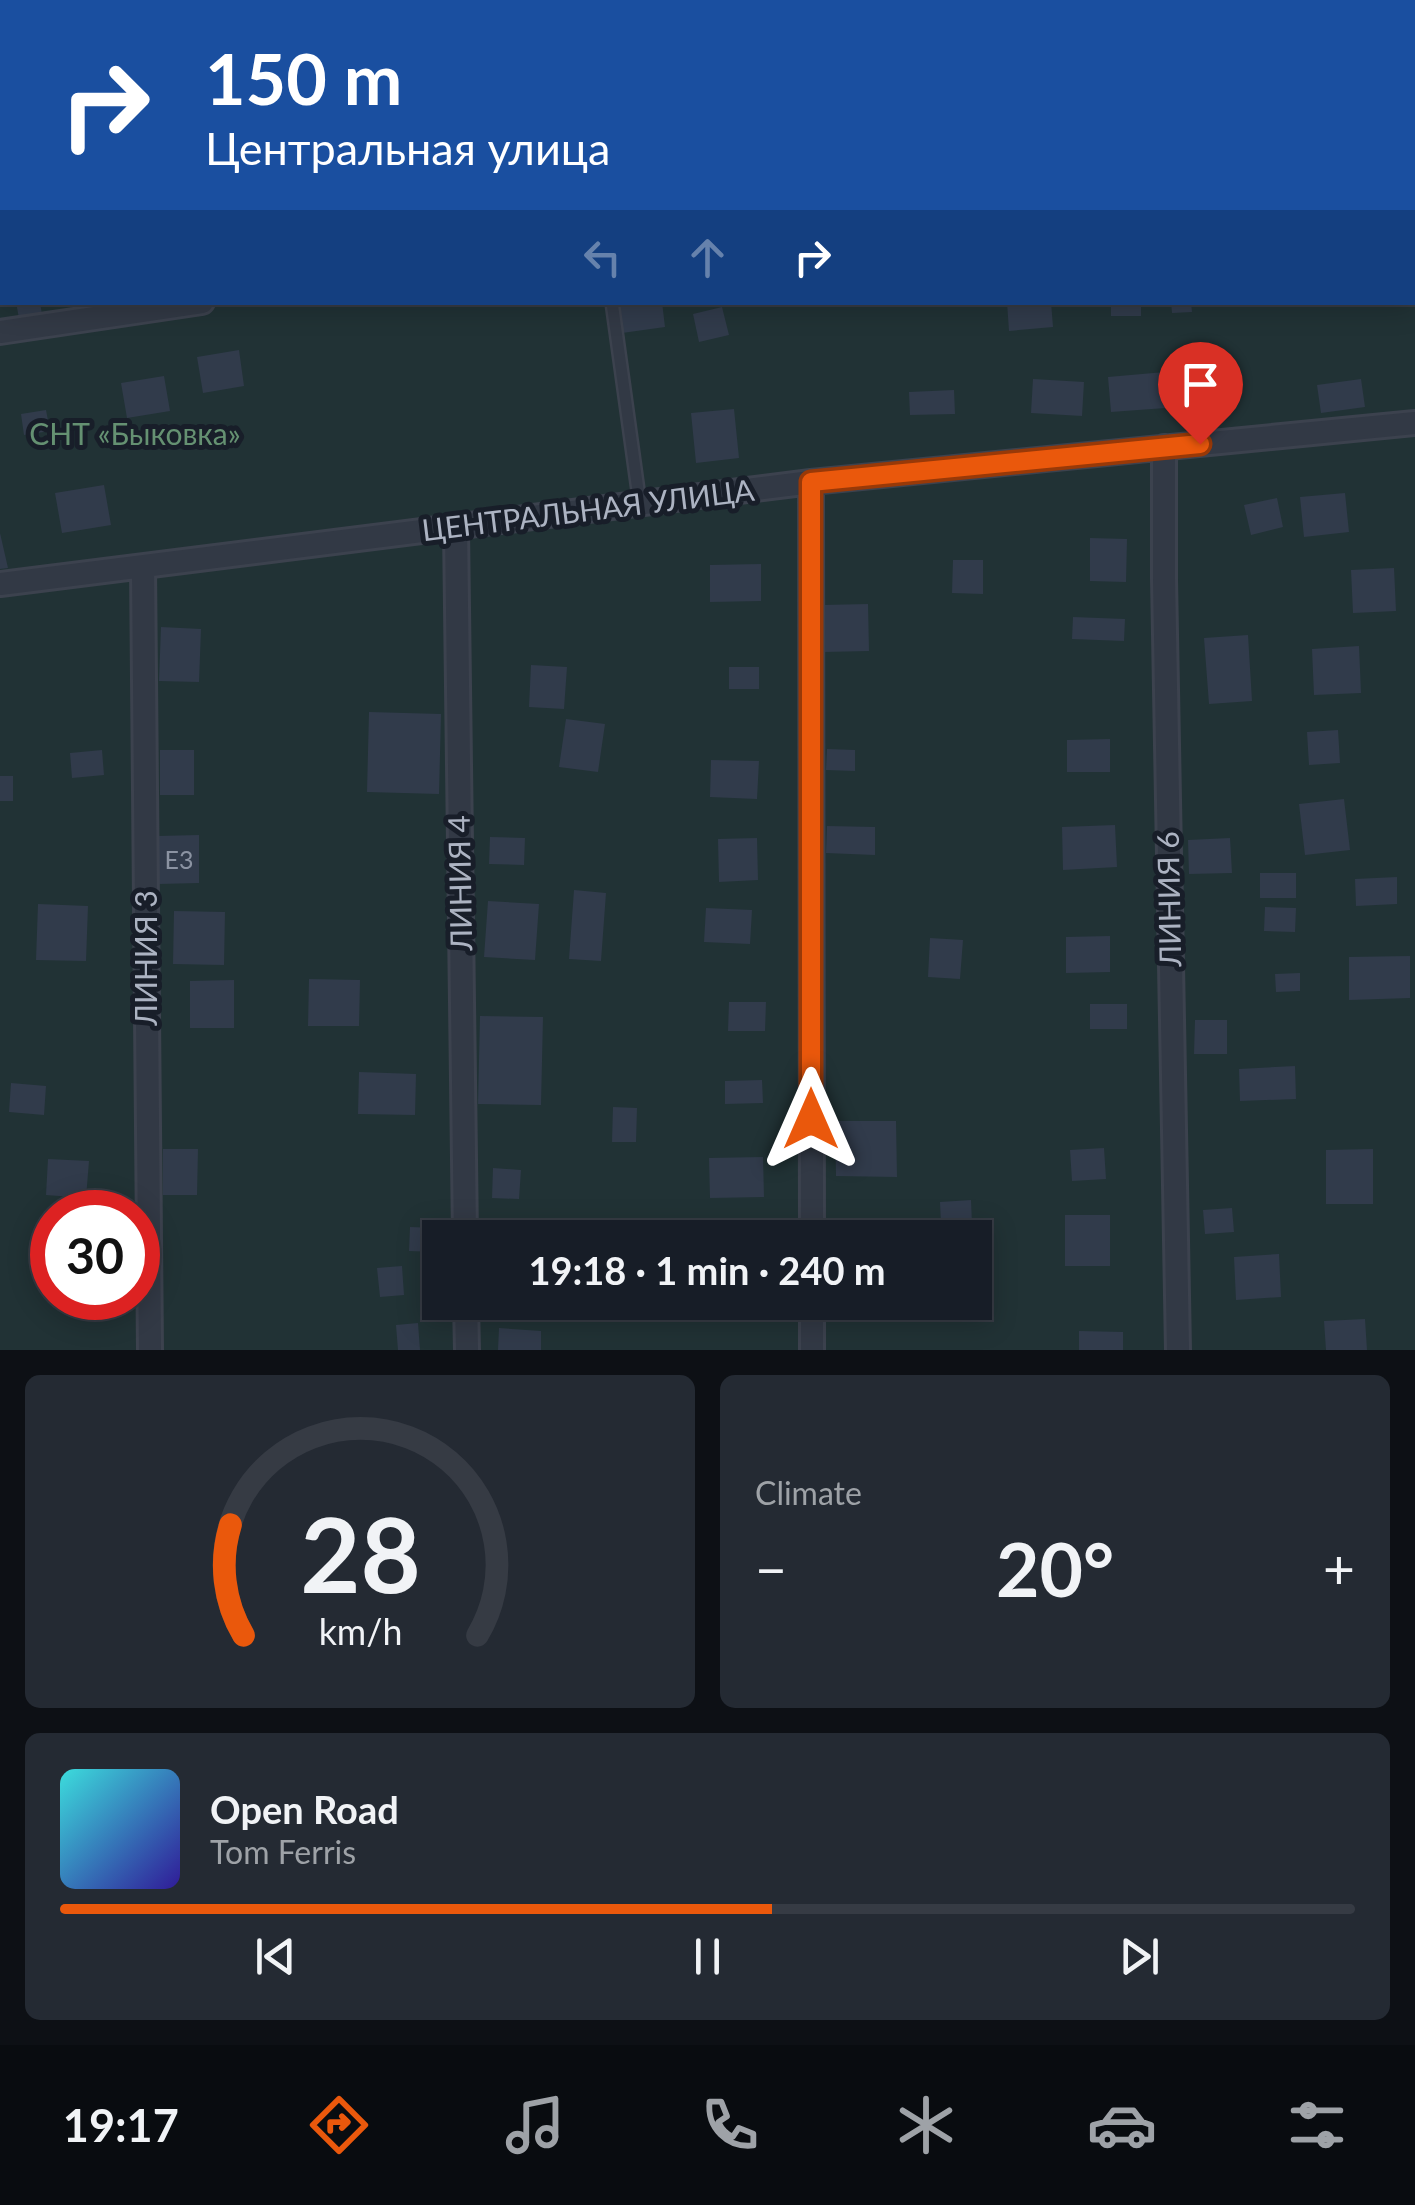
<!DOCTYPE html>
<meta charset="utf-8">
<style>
:root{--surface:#171d27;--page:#242a33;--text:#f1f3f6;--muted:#9ea2a7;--line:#363b44;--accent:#ea580c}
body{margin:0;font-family:Lato,sans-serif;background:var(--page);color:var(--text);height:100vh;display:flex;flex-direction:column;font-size:38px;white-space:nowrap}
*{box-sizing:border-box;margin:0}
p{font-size:32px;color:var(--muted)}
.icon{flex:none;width:55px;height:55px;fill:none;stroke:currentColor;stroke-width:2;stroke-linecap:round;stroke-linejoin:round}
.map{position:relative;height:1350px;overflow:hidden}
.details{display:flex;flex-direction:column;gap:25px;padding:25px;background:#0d1015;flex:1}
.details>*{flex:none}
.banner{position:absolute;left:0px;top:0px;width:1415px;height:305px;box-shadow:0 5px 25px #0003,0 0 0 2px var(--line);background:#1a4fa0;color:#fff;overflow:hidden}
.speed{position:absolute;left:30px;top:1190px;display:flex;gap:20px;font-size:50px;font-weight:700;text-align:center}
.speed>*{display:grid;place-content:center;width:130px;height:130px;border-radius:50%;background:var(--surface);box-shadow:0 5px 25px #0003,0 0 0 2px var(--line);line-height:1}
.speed .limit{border:15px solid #d22;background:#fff;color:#111}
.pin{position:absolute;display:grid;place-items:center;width:85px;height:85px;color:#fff;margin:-102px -42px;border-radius:50% 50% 50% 0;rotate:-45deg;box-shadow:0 0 10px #0007}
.pin .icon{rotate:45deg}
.me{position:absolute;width:110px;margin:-55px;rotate:0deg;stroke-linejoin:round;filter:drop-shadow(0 0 8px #0008)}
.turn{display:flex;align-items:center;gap:35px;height:210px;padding:0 40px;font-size:45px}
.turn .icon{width:130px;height:130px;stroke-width:2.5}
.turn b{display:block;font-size:70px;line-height:85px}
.lanes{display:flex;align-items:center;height:95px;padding:0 40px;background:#0003;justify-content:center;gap:50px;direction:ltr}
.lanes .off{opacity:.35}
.big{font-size:75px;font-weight:700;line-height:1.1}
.details .widget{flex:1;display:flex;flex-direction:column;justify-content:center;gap:15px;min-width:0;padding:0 35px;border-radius:15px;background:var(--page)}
.details .dial{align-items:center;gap:0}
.dial svg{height:260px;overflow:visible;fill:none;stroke:var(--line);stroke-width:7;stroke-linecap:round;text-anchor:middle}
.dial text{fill:var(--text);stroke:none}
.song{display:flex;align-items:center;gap:30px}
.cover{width:120px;height:120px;border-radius:15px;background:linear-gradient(135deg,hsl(180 70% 55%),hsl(250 70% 35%))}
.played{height:10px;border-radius:5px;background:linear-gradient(90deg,var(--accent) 55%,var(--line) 55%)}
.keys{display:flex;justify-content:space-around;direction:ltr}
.heat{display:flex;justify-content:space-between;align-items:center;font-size:55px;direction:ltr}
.details .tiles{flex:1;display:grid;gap:25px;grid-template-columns:1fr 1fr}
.widget:last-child{grid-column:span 2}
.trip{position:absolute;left:422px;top:1220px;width:570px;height:100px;border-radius:0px;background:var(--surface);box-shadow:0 5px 25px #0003,0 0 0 2px var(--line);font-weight:700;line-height:100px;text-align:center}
.dock{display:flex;height:160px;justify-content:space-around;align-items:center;background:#090c10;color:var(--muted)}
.dock .icon{width:70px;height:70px}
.dock .on{color:var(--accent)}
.dock b{font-size:45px;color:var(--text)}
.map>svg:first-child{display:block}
</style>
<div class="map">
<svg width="1415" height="1350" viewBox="0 0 1415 1350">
<rect width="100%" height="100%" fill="#1f2734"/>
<path fill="#213235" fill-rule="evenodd" d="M0,0H1415V1350H0ZM2,2H1412V302H2ZM52,1212H138V1298H52ZM440,1238H975V1302H440Z"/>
<path fill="#313b4b" d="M16,302H40L43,321L20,324Z
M618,302H662L665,327L622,333Z
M1007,302H1051L1053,327L1009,331Z
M1111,302H1141V316H1111Z
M1171,302H1191L1192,312L1172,313Z
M722,307L729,335L699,342L693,314Z
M239,350L244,386L203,393L197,357Z
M1176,371L1179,407L1111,412L1108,377Z
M164,376L170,411L127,418L121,383Z
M1033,379L1084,382L1082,416L1031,413Z
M1361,379L1365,407L1321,413L1317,385Z
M954,390L955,414L910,415L909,392Z
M734,409L739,458L696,463L691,413Z
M46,410L50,431L24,435L21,414Z
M104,485L111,525L62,533L55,493Z
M1345,493L1349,532L1304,537L1300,497Z
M1277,498L1283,527L1251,535L1244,505Z
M0,533L8,568L0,569Z
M1090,538L1127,539L1126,582L1090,581Z
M953,560H983V594L952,593Z
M761,564V601L710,602V565Z
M1394,568L1396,611L1353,613L1351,570Z
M868,604L869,651L824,652L823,605Z
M1073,617L1125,619L1124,641L1072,639Z
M161,627L201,629L199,682L159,681Z
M1248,635L1252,701L1209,704L1204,638Z
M1359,646L1361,693L1314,695L1312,649Z
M531,665L567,667L564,709L529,707Z
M729,667H759V689H729Z
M369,712L441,714L439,794L367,792Z
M566,719L605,724L598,772L559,767Z
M1338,730L1340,763L1309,765L1307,732Z
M1110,739V772H1067V740Z
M827,749L855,750V771L826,770Z
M102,750L104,775L72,778L70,753Z
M160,750H194V795H160Z
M711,760L759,761L757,799L710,797Z
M0,776H13V801H0Z
M1344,799L1350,850L1305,855L1299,804Z
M1115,825L1117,867L1063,870L1062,827Z
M827,826L875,827V855L826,853Z
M199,835V883L159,884L158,836Z
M490,837L525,838L524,865L489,864Z
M757,838L758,880L719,882L718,839Z
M1230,838L1232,873L1189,874L1188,840Z
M1260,873H1296V898H1260Z
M1397,877V904L1356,906L1355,879Z
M574,890L606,893L601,961L569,959Z
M488,901L539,904L535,960L484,957Z
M38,904L88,906L86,961L36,960Z
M1265,907L1296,908L1295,932L1264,931Z
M706,908L752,910L750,944L704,942Z
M174,911L225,912L224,965L173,964Z
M1110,936V972L1066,973V937Z
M930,938L963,940L960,979L928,977Z
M1410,956V998L1349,1000V957Z
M1300,973V991L1276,992L1275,974Z
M309,979L360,980L359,1026H308Z
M234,980V1028H190V981Z
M729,1002H766L765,1031H728Z
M1090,1004H1127V1029H1090Z
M480,1016L543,1017L541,1105L478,1104Z
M1195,1020H1227V1054H1194Z
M1295,1066L1296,1099L1240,1101L1239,1069Z
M359,1072L416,1074L415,1115L358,1114Z
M762,1080L763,1103L725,1104V1081Z
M11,1083L46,1086L44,1115L9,1112Z
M613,1107L637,1108L636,1142H612Z
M835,1121H896L897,1177L836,1176Z
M1104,1148L1106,1179L1072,1181L1070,1150Z
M163,1149H198L197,1195H163Z
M1373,1149V1204H1326V1150Z
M763,1157L764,1197L710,1198L709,1158Z
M48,1159L89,1161L86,1198L46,1195Z
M493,1168L521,1170L519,1199L492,1198Z
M971,1200L972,1224L941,1225L940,1202Z
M1232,1208L1234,1232L1205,1234L1203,1210Z
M1065,1215H1110V1266H1065Z
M410,1227L436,1228L435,1252L409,1251Z
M42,1243H52V1284L41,1283Z
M1279,1254L1281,1297L1236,1300L1234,1257Z
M402,1266L404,1295L380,1297L377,1268Z
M1365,1319L1367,1350H1326L1324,1321Z
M418,1323L420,1350H398L396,1325Z
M499,1328L541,1331V1350H498Z
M1079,1331L1123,1332V1350H1079Z"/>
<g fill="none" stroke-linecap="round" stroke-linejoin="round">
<g stroke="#3c424e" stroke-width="16">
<path id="lane" d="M612,302L640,505"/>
</g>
<g stroke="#3c424e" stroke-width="28">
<path id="street" d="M1412,146H1415
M0,332L202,302
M1164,447V579L1178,1350
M811,482L812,1238
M456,528L465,1238
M143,567L150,1350
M0,584L811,482L1415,423
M466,1302L467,1350
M812,1302V1350"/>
</g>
<use href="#lane" stroke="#323945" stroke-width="11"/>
<use href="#street" stroke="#323945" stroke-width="22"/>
</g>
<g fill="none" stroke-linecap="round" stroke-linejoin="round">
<g stroke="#983908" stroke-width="25">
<path id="route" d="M811,1119V482L1200,444"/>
</g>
<use href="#route" stroke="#ea580c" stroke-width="18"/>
</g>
<g text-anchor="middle" stroke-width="10" stroke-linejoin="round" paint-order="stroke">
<g font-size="25" fill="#8b93a2">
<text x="179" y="869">Е3</text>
</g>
<g font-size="30" fill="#659172" stroke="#181e29">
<text x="135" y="445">СНТ «Быковка»</text>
</g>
<g font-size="30" fill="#acb3c2" stroke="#181e29">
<text transform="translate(588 511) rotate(-7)" y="10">ЦЕНТРАЛЬНАЯ УЛИЦА</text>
<text transform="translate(461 883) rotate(-91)" y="10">ЛИНИЯ 4</text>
<text transform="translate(1170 899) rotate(-91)" y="10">ЛИНИЯ 6</text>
<text transform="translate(147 958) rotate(-90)" y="10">ЛИНИЯ 3</text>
</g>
</g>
</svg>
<div class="speed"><div class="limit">30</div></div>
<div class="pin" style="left:1200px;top:444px;background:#d93025"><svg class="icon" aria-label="arrive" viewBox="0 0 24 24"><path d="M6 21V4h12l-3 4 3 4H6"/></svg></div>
<svg class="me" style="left:811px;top:1119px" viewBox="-20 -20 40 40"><path d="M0-17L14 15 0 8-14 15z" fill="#ea580c" stroke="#fff" stroke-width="4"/></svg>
<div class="trip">19:18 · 1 min · 240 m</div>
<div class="banner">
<div class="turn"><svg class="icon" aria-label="right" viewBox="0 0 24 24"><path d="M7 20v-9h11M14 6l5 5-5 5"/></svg><div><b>150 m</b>Центральная улица</div></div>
<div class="lanes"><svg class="icon off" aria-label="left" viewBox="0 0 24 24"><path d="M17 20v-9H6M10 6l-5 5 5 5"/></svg><svg class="icon off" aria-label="ahead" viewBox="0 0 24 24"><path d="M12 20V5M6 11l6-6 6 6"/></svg><svg class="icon" aria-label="right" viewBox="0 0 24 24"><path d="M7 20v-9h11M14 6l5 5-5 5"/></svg></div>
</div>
</div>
<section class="details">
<div class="tiles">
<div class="widget dial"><svg viewBox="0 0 100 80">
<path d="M14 69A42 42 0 1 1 86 69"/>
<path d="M14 69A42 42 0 0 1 10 35" stroke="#ea580c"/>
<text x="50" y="56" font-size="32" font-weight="700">28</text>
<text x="50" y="72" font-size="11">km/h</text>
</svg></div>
<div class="widget"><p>Climate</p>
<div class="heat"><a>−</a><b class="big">20°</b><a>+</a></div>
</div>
<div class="widget">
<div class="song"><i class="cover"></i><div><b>Open Road</b><p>Tom Ferris</p></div></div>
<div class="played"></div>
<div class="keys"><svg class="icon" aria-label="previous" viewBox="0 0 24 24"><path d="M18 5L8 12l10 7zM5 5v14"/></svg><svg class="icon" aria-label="pause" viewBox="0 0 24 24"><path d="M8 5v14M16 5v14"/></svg><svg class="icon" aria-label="next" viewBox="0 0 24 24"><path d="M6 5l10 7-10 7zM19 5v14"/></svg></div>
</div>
</div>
</section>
<nav class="dock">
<b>19:17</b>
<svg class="icon on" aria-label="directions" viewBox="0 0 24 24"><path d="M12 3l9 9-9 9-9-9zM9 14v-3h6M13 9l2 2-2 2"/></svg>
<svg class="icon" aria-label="music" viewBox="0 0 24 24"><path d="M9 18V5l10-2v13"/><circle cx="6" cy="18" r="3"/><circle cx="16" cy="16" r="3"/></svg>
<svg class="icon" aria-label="phone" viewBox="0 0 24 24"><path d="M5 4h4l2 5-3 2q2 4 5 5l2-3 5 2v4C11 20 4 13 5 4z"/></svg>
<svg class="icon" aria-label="climate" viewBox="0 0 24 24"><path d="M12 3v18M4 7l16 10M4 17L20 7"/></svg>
<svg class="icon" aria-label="car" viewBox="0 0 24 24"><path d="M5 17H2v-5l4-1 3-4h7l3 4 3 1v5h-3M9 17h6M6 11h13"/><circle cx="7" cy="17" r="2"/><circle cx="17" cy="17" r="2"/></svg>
<svg class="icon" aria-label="filters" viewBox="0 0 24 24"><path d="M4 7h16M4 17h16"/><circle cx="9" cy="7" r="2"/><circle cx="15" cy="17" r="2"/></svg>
</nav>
